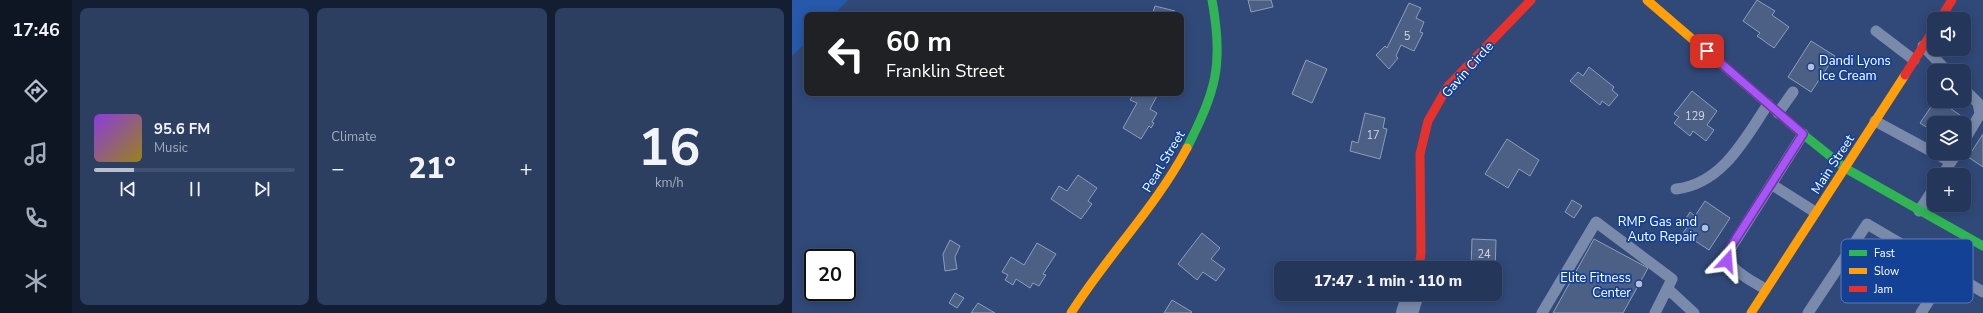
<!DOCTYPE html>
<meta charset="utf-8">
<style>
:root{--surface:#24375a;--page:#2c3f60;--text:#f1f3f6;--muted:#a3acbb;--line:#415170;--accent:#b7bfd0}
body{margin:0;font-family:"Nunito Sans",sans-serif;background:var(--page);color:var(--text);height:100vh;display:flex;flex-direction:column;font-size:15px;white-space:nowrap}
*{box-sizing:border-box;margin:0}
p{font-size:13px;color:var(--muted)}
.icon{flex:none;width:22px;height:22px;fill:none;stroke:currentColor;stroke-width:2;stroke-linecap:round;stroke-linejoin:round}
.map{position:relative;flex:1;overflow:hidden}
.panel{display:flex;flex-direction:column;gap:8px;padding:8px;background:#141e32;width:720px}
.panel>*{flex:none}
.guide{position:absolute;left:12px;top:12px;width:380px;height:84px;border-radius:8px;box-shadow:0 2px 10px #0003,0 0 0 1px var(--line);background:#202124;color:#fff;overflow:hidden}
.fabs{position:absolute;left:1135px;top:12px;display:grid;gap:8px}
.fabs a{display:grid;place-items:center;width:44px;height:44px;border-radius:8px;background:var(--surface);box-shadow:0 2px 10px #0003,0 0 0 1px var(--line);font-size:20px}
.speed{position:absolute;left:12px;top:249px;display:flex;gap:8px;font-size:20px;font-weight:700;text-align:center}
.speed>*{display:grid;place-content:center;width:52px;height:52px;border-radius:50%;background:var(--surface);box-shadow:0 2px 10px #0003,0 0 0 1px var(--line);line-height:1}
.speed .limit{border:2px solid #111;border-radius:6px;background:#fff;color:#111}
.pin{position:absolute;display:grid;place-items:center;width:34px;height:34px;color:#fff;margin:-17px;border-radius:8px;box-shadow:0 2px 6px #0006}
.me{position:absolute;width:44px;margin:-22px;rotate:19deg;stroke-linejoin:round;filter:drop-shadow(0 0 3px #0008)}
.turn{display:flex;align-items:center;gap:14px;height:84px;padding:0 16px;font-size:18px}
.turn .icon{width:52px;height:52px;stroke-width:2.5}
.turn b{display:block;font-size:28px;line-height:34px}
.big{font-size:30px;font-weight:800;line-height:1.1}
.panel .card{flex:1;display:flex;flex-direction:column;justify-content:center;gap:6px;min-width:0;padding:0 14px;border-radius:8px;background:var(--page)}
.panel .dial{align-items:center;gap:0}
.dial b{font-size:52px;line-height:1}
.song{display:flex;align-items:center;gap:12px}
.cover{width:48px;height:48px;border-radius:6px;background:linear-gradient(135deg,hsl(270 70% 55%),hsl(50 70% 35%))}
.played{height:4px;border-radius:2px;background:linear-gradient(90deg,var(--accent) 20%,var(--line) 20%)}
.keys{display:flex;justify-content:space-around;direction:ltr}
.heat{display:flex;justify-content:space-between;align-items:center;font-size:22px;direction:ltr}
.panel .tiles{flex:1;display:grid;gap:8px;grid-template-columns:repeat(3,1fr)}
.trip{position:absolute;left:482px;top:261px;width:228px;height:40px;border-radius:8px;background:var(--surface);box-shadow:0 2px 10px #0003,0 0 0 1px var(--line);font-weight:800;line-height:40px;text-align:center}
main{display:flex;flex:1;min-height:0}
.tab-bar{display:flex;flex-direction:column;width:72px;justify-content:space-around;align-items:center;background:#0e1624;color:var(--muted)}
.tab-bar .icon{width:28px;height:28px}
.tab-bar .selected{color:var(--accent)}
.tab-bar b{font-size:18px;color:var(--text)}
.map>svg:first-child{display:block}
</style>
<main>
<nav class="tab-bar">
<b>17:46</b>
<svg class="icon selected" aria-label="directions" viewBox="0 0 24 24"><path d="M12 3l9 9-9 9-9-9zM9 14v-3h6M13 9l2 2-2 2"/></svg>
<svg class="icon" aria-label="music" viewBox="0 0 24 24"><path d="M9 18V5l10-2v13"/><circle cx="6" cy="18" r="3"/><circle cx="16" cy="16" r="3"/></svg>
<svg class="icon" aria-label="phone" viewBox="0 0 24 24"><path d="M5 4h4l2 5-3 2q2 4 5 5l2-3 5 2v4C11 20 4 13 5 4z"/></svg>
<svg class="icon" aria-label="climate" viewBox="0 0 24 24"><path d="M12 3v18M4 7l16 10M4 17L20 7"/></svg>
</nav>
<section class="panel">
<div class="tiles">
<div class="card">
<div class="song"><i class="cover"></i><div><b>95.6 FM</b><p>Music</p></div></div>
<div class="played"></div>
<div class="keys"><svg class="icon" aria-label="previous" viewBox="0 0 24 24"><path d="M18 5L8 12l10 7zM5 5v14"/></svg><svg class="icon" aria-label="pause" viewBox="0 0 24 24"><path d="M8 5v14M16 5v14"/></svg><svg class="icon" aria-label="next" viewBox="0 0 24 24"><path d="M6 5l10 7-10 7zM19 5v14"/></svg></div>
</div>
<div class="card"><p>Climate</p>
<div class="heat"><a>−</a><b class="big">21°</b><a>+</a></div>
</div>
<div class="card dial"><b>16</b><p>km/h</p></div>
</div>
</section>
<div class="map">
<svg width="1191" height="313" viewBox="0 0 1191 313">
<rect width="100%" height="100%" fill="#304978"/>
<path fill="#2658ac" d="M0,0H56L41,15H15V41L0,56Z"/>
<path fill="#4c6086" stroke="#8e9db8" d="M456,0H479L481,7L459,12Z
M965,0L983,11L980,15L997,27L982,48L965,36L968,33L951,21Z
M617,3L629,8L624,18L632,22L628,32L631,33L622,51L609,45L604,56L606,58L597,69L584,55L593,46L595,48Z
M363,6L383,11L382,15H360Z
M1019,41L1043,56L1019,92L996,77Z
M514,60L535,69L520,103L500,94Z
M797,67L822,87L820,90L826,95L817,106L810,101L808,105L778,81L786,72L791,76Z
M900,91L925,111L915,125L922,130L914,141L901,131L898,136L882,123L887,117L882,114Z
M342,93L366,94L358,109L365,113L360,122L362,123L359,128L357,126L349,139L331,128L345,103L338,100Z
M1143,101H1148L1182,125L1172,140V123H1142V132L1128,123Z
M573,113L593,118L591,128L595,129L588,159L558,151L560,141L566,143Z
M1191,134V167L1176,157Z
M715,139L747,160L738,176L727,169L716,188L693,174Z
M286,175L305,188L296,201L300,204L289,219L259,199L267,186L275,191Z
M780,200L790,206L782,218L773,212Z
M913,201L938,218L917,250L891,233L898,223L893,220L898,212L903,216Z
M410,233L428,248L419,259L433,269L424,281L411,272L405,280L386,264Z
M680,239L704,240L703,274V268H679Z
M802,239L856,268L831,313H761Z
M158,240L168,246L163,257L165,269L153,271L151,254Z
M245,243L264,254L251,274L254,275L247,286L241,283L238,288L224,279L221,285L213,280L216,275L210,272L219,257L232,265Z
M163,293L172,298L165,308L157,303Z
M380,300L400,312L399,313H372Z
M186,303L203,313H179Z"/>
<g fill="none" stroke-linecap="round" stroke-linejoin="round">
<path stroke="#798aab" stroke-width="11" d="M1084,31L1122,60
M1131,46L1155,71
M1172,89L1186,103L1188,114L1172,141
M986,113L1001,92
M1083,121L1159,162
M1150,175L1165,153
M979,184L1023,212
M884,189C930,184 953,139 976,104
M1127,211L1142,188
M876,289L902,313
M973,289C962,282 933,268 935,254L1011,134
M750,313L804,222L880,279L863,313
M1016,313L1075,224L1191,292
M1129,313L1156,271"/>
<path stroke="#798aab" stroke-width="22" d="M615,313L621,294"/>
<path stroke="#30b455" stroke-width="9" d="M1007,131L1053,168L1191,246
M395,148C424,90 432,65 420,0"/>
<path stroke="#ff9f0a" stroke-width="9" d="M855,0L1007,131
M279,313C315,256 363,208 395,148
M959,313L1113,75"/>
<path stroke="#e5322d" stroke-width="9" d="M1148,19L1160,0
M1113,75L1142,29
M627,268L629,253L628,154L636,121L656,86L739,0"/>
</g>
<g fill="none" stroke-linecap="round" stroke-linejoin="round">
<g stroke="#6d37a1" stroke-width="10">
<path id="route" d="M915,51L1011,134L936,251L935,261"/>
</g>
<use href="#route" stroke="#a855f7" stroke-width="7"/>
</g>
<g fill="#b7bfd0" stroke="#134195" stroke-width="1.5">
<circle cx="1019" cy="67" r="4"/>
<circle cx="913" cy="228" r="4"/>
<circle cx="847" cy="284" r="4"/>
</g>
<g text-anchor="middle" stroke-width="3.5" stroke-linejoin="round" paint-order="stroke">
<g font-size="11" fill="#d2d7e1">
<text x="615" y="40">5</text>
<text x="903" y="120">129</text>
<text x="581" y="139">17</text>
<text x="692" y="258">24</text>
</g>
<g font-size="13" fill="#fff" stroke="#134195" text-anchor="end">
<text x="1027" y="65" text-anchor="start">Dandi Lyons<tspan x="1027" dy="15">Ice Cream</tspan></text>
<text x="905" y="226">RMP Gas and<tspan x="905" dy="15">Auto Repair</tspan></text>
<text x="839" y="282">Elite Fitness<tspan x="839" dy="15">Center</tspan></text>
</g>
<g font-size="13" fill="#fff" stroke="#134195">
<text transform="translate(675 69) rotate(-48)" y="5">Gavin Circle</text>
<text transform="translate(371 161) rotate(-59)" y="5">Pearl Street</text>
<text transform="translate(1040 164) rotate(-57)" y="5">Main Street</text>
</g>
</g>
<rect x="1049" y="239" width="132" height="64" rx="6" fill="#134195" stroke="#5a7ab5" stroke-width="1"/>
<rect x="1057" y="250" width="18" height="6" fill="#30b455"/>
<rect x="1057" y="268" width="18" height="6" fill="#ff9f0a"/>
<rect x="1057" y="286" width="18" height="6" fill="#e5322d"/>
<g font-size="11" fill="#fff">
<text x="1082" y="257">Fast</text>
<text x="1082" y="275">Slow</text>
<text x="1082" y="293">Jam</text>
</g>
</svg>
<div class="fabs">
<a><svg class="icon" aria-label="sound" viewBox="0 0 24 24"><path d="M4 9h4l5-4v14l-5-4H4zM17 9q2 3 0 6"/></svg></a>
<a><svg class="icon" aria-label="search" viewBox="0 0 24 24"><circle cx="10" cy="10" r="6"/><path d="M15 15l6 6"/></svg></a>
<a><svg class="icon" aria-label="layers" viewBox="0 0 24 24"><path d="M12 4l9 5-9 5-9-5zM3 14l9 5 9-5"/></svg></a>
<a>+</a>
</div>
<div class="speed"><div class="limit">20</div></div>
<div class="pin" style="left:915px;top:51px;background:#d93025"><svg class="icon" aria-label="arrive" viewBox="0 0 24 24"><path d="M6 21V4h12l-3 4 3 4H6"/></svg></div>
<svg class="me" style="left:935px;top:261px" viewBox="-20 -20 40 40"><path d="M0-17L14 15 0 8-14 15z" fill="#a855f7" stroke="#fff" stroke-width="4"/></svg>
<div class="trip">17:47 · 1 min · 110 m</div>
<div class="guide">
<div class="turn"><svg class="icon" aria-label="left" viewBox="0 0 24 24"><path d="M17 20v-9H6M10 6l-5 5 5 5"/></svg><div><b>60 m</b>Franklin Street</div></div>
</div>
</div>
</main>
